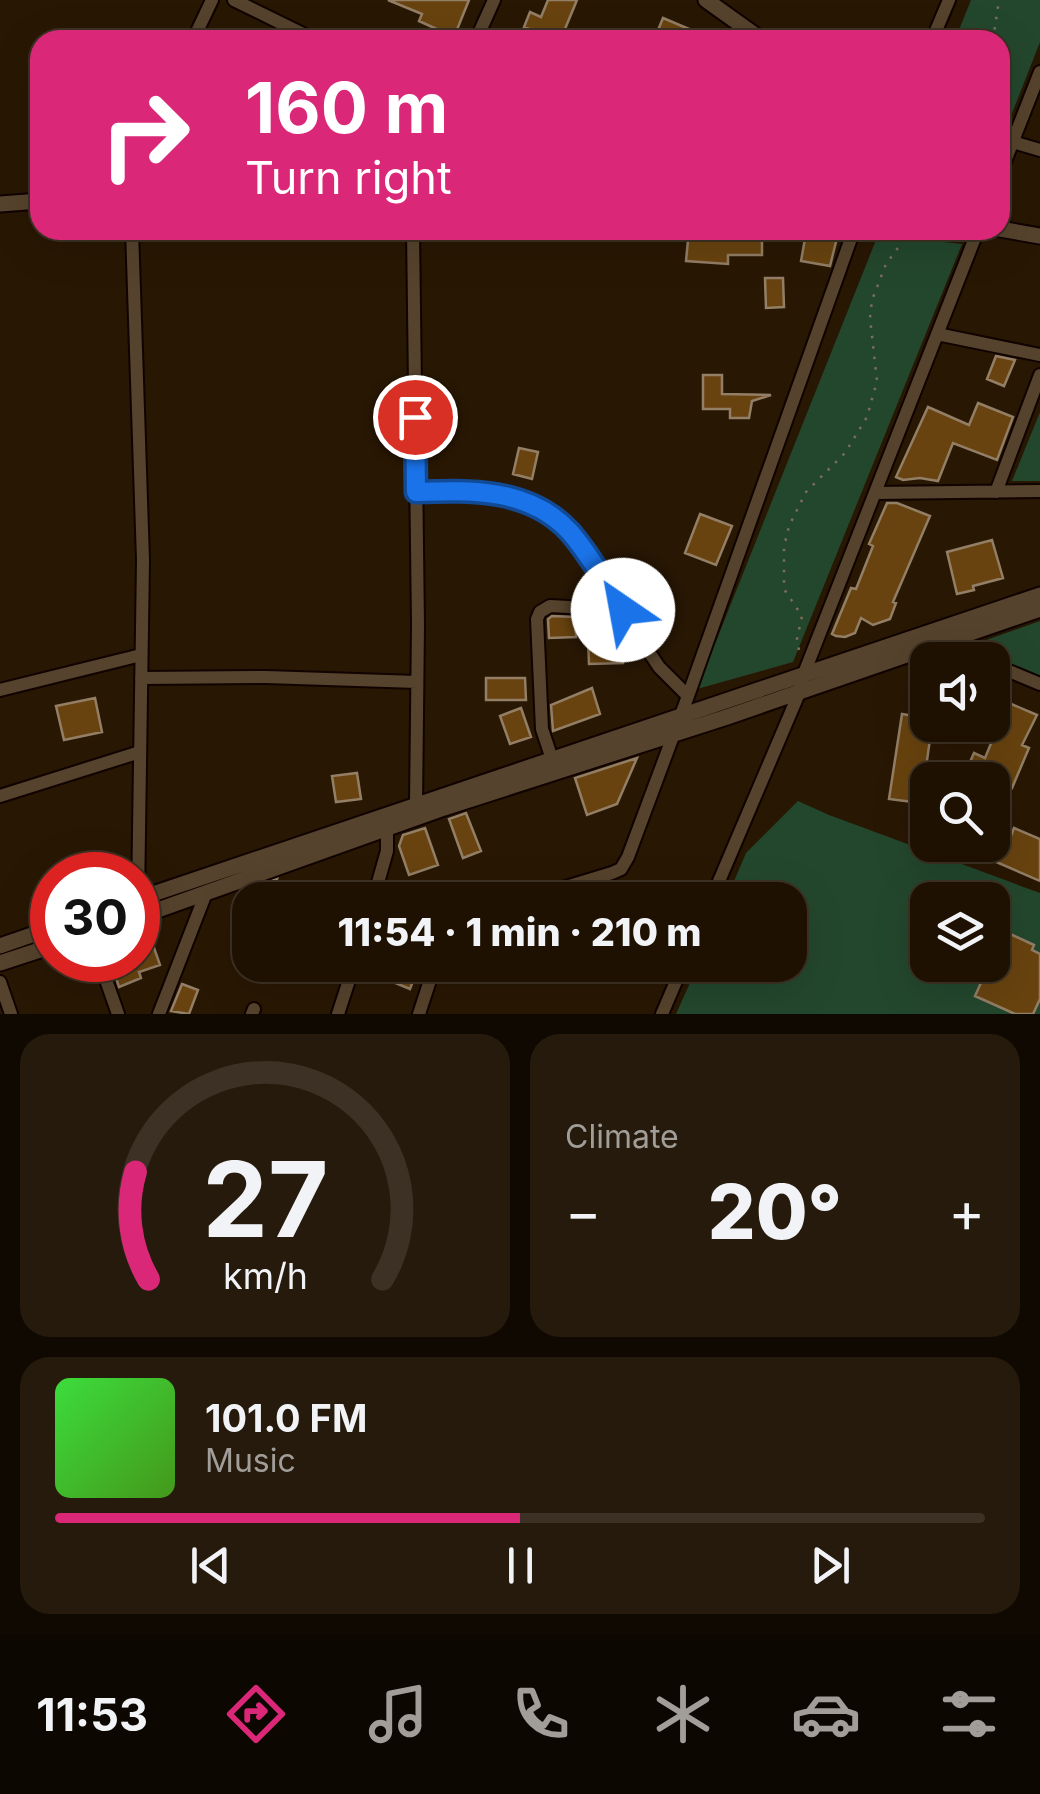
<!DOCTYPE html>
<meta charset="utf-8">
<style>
:root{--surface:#1e1102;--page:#261a0c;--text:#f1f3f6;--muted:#a19d99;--line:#3c3124;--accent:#db2777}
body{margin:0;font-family:Inter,sans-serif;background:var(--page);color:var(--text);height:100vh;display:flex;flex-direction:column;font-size:38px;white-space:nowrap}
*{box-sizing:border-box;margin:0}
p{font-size:32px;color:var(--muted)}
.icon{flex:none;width:55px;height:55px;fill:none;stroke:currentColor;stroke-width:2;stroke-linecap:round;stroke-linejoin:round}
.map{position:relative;height:1014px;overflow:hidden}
.panel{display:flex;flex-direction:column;gap:20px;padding:20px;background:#100901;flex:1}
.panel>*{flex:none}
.top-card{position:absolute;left:30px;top:30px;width:980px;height:210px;border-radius:30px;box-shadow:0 10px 40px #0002,0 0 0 2px var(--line);background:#db2777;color:#fff;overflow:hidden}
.tools{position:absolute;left:910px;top:642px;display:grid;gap:20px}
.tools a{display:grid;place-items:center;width:100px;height:100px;border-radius:20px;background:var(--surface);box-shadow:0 10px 40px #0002,0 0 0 2px var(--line);font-size:50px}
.speed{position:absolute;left:30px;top:852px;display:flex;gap:20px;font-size:50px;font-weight:700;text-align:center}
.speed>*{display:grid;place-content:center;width:130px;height:130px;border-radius:50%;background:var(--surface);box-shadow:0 10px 40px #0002,0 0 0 2px var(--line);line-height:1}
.speed .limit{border:15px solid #d22;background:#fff;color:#111}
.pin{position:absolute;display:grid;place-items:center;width:85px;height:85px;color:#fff;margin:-42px;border:5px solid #fff;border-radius:50%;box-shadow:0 2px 10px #0007}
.me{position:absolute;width:110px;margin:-55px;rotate:327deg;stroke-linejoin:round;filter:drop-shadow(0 0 8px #0008)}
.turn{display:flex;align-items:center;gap:35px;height:210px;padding:0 50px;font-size:45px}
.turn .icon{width:130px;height:130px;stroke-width:2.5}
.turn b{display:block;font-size:70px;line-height:85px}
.big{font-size:75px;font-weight:800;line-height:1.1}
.panel .card{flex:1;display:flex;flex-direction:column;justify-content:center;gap:15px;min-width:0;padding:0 35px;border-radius:30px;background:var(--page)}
.panel .dial{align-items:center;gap:0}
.dial svg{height:260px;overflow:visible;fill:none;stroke:var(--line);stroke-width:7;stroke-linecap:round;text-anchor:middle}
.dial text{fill:var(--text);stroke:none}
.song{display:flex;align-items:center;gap:30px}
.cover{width:120px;height:120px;border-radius:15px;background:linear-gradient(135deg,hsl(120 70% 55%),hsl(100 70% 35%))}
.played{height:10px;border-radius:5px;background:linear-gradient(90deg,var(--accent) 50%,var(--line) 50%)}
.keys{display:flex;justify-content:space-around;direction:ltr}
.heat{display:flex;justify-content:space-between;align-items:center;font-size:55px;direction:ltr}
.panel .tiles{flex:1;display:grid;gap:20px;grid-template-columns:1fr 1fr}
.card:last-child{grid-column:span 2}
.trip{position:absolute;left:232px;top:882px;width:575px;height:100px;border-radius:30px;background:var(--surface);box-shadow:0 10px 40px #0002,0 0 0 2px var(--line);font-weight:800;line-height:100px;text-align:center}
.dock{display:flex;height:160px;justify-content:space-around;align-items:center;background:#0c0701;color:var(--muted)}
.dock .icon{width:70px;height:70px}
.dock .current{color:var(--accent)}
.dock b{font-size:45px;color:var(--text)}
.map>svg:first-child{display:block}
</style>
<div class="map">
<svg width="1040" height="1014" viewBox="0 0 1040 1014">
<rect width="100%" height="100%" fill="#281703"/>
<path fill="#23472d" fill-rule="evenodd" d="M971,0H1040V42L1000,144V40H955Z
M878,235L962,244L793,662L697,689Z
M1040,412V481H1012Z
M1040,621V677L978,652V643Z
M798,801L829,815L1040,893V1014H676L698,965H790V900H726L746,853ZM928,900H992V965H928Z"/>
<path fill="#68430f" stroke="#937e66" stroke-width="2.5" d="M388,0H469L454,37L419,21L422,14Z
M548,0H577L565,29L569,30L565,40H555L524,27L530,12L541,17Z
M663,18L715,40H654Z
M689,230H762V255H728V264L686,261Z
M806,233L837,238L830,266L801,261Z
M765,278H783L784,307L766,308Z
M996,356L1015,360L1004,386L987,379Z
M703,375H722V394L771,395L752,401L749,418H730V409H703Z
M978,403L1013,417L997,460L953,443L938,481L920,478L903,480L896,477L928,407L969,425Z
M519,448L538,452L532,479L513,474Z
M887,503H897L930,516L893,602L896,603L890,619L873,625L861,618L855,633L845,637L836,636L832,634L851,588L856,589L873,546L869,544Z
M700,514L732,526L716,565L685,553Z
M992,540L1003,578L973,586L974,590L957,594L947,552Z
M552,616L575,617L576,637L549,638L548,619Z
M588,638H622L623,663L589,664Z
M486,678H525L526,700H486Z
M592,688L600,714L553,731L551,705Z
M995,697L1037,715L1022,745L1029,748L1012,788L967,769L974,753L985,758L1001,719L992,715V704Z
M95,698L102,732L64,740L56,706Z
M521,708L531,737L510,744L500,716Z
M902,714L928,718V725H932L921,803L889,799Z
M637,758L617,804L587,815L575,778Z
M357,773L361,799L336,802L332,776Z
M466,813L481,851L463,858L449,819Z
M425,828L438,865L409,875L399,846L403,835Z
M1014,828L1040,839V881L994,861L1004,839L1009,841Z
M277,879L270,900H247L244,891Z
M1004,931L1034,945L1032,950L1040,954V999L1033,1014H1015L975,996L989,965H992V957Z
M151,939L160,965L139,972L141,978L119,987L110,960H138V944Z
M386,965H419L410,989L381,977Z
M516,965H563L556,982Z
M182,984L198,990L189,1014L171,1011Z"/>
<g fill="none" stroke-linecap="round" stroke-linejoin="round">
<g stroke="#100300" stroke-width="16">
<path id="minor" d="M234,0L315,40
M193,40L212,0
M476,40L494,0
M932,40L949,0
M1013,142L1040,150
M1000,174L1040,72
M132,230L143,560L138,899
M413,230L418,625L416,805
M937,334L1040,355
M416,492C480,489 520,488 570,533L659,667L688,696
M996,492L1040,375
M875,493L1040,491
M952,641L985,660
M992,664L1040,684
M141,678L266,677L417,682
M0,690L141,655
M552,759L542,729L537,619L540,612L550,606L623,610
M0,796L140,752
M373,900L387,851V828
M523,900L612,873L621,869L628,857L688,696L854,230
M711,900L800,691L803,676L978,230
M99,960L118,1014
M0,982L11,1014
M159,1014L206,893
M252,1014L254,1009
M338,1014L354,965
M419,1014L435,965
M662,1014L683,965"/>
</g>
<g stroke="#100300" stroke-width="19">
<path id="tertiary" d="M706,0L762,40
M0,204L40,201
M1000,229L1040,236
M138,899L1040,595
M138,917L444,808L727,717L1040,609
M0,946L52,928
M0,963L52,946"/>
</g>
<path stroke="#7c6d5c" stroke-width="2.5" stroke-dasharray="2.5 8" stroke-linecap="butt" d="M993,40L999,0
M799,650L797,639L802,616L784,589V547L789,526L806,492L845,453L867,417L877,381L870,318L872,300L886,264L911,230"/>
<use href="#minor" stroke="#56432d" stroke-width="12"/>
<use href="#tertiary" stroke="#56432d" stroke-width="15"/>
</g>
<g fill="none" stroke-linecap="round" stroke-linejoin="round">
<g stroke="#114b97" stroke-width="25">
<path id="route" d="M415,417L416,492C470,490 530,488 570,532C590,555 606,584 623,610"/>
</g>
<use href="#route" stroke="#1a73e8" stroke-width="18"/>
</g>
</svg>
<div class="tools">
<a><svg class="icon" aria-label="sound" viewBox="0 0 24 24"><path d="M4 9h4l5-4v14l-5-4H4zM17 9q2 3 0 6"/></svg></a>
<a><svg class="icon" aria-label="search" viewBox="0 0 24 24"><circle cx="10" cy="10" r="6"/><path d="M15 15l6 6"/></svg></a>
<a><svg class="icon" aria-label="layers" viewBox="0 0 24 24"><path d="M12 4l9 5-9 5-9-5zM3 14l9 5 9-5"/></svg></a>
</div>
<div class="speed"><div class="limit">30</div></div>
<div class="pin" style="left:415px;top:417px;background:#d93025"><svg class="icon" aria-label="arrive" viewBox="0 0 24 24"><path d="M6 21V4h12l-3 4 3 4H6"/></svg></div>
<svg class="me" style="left:623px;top:610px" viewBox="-20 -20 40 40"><circle r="19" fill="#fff"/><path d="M0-13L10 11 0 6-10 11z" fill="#1a73e8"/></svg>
<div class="trip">11:54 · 1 min · 210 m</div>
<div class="top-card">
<div class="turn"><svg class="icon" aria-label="right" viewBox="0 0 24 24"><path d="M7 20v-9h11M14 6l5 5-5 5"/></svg><div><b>160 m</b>Turn right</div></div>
</div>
</div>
<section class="panel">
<div class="tiles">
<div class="card dial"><svg viewBox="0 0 100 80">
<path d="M14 69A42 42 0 1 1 86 69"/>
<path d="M14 69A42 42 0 0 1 10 36" stroke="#db2777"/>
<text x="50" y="56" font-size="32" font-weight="700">27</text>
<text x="50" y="72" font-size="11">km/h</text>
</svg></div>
<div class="card"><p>Climate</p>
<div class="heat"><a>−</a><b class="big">20°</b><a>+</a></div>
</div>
<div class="card">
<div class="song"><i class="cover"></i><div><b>101.0 FM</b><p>Music</p></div></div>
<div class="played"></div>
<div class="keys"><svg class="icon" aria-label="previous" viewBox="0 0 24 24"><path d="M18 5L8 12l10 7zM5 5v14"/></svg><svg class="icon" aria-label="pause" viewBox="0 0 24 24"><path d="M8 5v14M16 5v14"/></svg><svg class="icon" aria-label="next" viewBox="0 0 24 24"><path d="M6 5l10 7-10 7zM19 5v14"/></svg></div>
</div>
</div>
</section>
<nav class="dock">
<b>11:53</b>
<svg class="icon current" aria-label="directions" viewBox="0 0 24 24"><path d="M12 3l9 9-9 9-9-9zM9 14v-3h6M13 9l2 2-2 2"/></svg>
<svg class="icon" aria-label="music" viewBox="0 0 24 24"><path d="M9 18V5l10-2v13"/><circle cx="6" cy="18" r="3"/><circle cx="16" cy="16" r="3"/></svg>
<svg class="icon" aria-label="phone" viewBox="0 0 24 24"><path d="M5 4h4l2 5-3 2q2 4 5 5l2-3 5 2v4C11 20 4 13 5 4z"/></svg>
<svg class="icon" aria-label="climate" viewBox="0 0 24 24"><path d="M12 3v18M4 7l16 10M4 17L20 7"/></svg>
<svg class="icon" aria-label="car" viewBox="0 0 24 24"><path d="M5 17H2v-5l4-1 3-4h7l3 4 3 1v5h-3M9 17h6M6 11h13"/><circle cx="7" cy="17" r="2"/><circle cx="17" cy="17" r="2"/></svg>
<svg class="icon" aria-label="filters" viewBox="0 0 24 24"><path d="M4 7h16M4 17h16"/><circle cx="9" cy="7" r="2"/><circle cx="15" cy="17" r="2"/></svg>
</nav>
